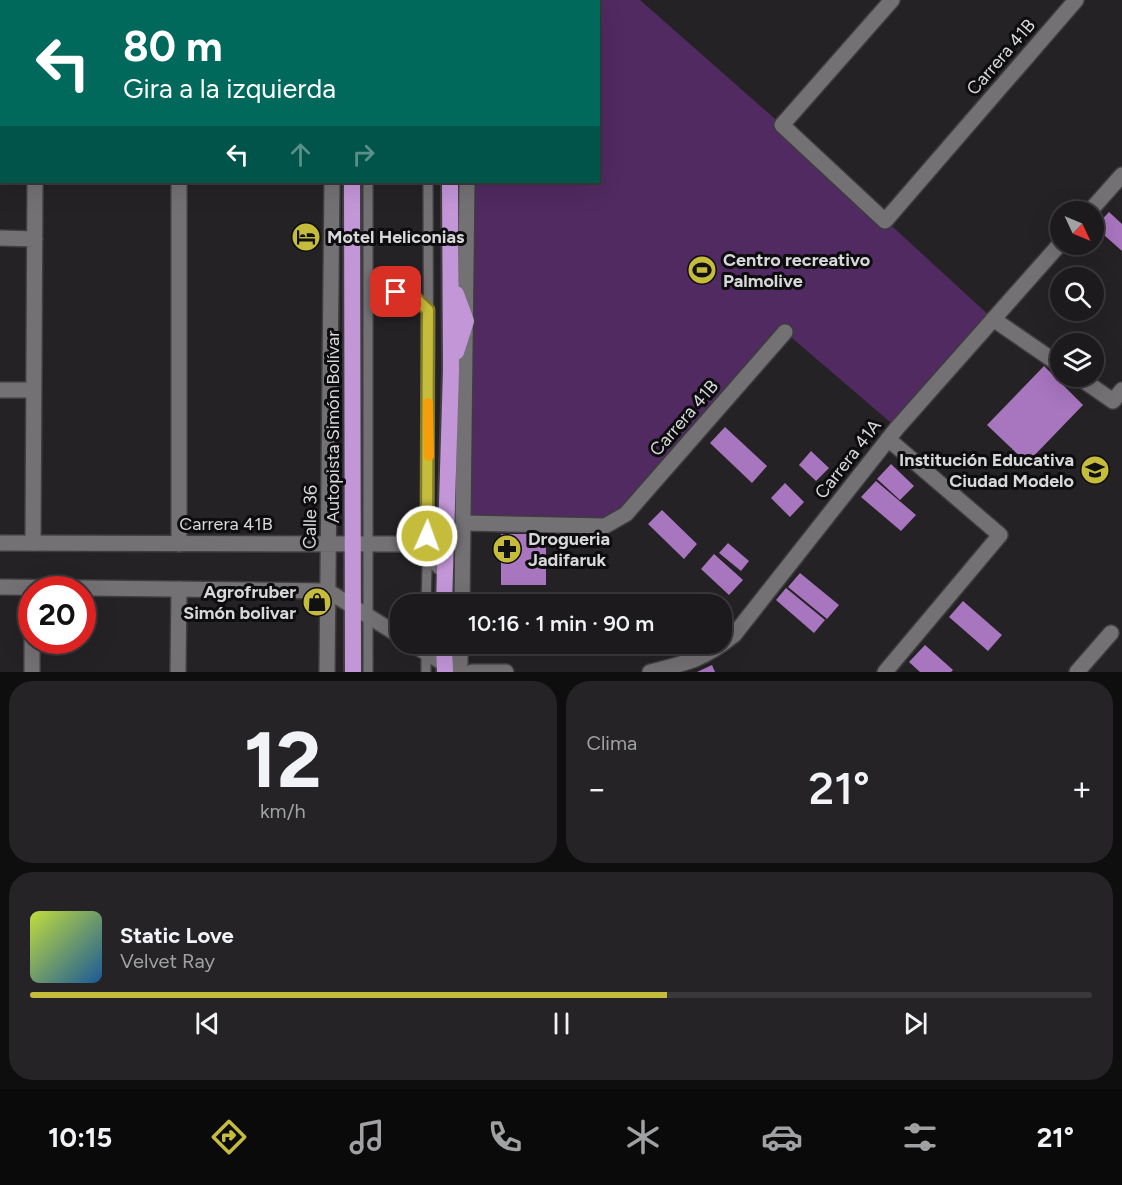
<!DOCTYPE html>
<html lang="es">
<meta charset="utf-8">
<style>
:root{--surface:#1c1a1c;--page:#252325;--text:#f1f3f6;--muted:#a0a1a3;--line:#3a383b;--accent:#c6bc3c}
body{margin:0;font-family:Figtree,sans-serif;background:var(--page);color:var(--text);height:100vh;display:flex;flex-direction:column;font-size:22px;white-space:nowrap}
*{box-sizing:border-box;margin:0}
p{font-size:20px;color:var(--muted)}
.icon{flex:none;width:33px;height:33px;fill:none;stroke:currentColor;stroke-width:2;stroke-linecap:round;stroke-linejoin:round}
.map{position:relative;height:672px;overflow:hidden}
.sheet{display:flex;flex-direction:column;gap:9px;padding:9px;background:#0f0e0f;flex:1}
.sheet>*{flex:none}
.hud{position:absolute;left:0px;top:0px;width:600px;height:183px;box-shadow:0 6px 24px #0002,0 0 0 2px var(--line);background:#00695c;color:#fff;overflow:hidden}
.needle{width:39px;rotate:134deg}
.tools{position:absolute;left:1050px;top:201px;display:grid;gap:12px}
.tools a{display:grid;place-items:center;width:54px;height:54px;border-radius:50%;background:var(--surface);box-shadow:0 6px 24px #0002,0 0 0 2px var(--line);font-size:30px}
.speed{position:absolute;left:18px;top:576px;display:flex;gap:12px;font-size:30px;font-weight:700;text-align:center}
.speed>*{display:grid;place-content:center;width:78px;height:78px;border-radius:50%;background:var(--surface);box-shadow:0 6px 24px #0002,0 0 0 2px var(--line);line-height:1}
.speed .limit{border:9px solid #d22;background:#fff;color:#111}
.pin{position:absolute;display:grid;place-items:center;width:51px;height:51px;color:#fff;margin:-26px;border-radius:12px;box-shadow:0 3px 9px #0006}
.me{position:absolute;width:66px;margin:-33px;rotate:2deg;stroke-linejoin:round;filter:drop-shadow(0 0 4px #0008)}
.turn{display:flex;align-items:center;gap:21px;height:126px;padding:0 24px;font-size:27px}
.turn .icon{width:78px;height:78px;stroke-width:2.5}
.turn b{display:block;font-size:42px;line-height:51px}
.lanes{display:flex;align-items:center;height:57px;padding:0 24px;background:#0003;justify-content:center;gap:30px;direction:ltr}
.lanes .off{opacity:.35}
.big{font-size:45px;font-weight:600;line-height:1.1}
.sheet .card{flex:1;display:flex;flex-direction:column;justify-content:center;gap:9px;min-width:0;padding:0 21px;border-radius:24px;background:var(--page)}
.sheet .dial{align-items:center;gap:0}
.dial b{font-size:78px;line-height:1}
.song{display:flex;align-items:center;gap:18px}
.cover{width:72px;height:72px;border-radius:9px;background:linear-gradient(135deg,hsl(70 70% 55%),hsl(210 70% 35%))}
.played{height:6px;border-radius:3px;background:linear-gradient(90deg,var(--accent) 60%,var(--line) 60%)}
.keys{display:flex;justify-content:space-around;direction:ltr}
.heat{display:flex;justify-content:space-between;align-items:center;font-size:33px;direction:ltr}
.sheet .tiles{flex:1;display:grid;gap:9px;grid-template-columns:1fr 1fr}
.card:last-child{grid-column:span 2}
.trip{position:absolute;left:390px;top:594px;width:342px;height:60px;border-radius:24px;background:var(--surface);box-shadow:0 6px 24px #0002,0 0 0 2px var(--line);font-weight:600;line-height:60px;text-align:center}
.tab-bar{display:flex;height:96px;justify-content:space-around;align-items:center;background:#0b0a0b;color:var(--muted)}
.tab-bar .icon{width:42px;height:42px}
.tab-bar .active{color:var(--accent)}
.tab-bar b{font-size:27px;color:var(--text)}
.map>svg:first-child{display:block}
</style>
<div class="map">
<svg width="1122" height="672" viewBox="0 0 1122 672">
<rect width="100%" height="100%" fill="#252226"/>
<path fill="#502a61" d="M468,0H640L782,125L993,319L897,428L785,332L605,526L464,523L467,182H598V2Z"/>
<path fill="#a875bf" d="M1109,212L1122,224V251L1095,227Z
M1044,366L1083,405L1027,463L987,425Z
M725,427L767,466L752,483L710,443Z
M811,451L829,468L816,481L799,465Z
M891,464L914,486L900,500L877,479Z
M876,481L916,515L901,531L861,497Z
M785,483L804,502L790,517L771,498Z
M662,510L697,544L684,559L648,524Z
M501,534H546V585H501Z
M728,543L749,561L741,571L719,553Z
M714,554L743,580L729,595L701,569Z
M800,573L839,605L827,619L788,587Z
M786,588L825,620L814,633L776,600Z
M963,601L1002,635L988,651L949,617Z
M925,645L953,670L951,672H920L909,662Z
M712,665L715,672H697Z"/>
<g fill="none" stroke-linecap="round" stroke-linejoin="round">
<g stroke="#3e3d3f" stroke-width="12">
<path id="service" d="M428,0V2
M369,2V0
M368,312C383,284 411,288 428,310
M426,604L429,501L428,182
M426,644V672
M368,672V182"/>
</g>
<g stroke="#3e3d3f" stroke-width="18">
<path id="minor" d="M892,0L782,125L885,221L1076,0
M36,2V0
M180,2V0
M0,88H2
M1089,212L1122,175
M0,238L35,239
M993,319L1060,365
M1077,376L1113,401L1122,390
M0,390H34
M464,523L605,526L626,514L785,332
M33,543L35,182
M179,544V182
M32,672V640
M178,672L179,589
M472,672H506
M650,672C687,663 703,660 734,635L897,428L1060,244
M885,672L1000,535L888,439
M1077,672L1111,633"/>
</g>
<g stroke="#3e3d3f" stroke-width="18">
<path id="tertiary" d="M333,2V0
M468,2V0
M0,543L404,544L426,554L443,570
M0,587L328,591L400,636
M462,604L467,182
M412,644L458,672
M327,672L332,182
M460,672V644"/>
</g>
<g stroke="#3e3d3f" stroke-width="20">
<path id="trunk" d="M354,2V0
M449,2V0
M352,182L353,672
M456,294L466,321L456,352
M444,604L451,370L450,182
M444,644L445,672"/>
</g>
<use href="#service" stroke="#747175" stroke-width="9"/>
<use href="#minor" stroke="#747175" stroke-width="15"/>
<use href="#tertiary" stroke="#747175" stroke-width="15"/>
<use href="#trunk" stroke="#c396d8" stroke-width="16"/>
</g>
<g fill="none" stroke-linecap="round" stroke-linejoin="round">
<g stroke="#817a27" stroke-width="15">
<path id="route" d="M396,292L413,296L428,310L427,536"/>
</g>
<use href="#route" stroke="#c6bc3c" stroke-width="10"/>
<path stroke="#f59e0b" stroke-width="10" d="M428,403L429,456"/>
</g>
<defs>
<g id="hotel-disc" transform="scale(1.5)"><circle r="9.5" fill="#c6bc3c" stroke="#0d0c0e"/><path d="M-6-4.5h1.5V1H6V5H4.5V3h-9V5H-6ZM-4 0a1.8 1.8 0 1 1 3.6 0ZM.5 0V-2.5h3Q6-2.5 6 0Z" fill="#111"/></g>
<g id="stadium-disc" transform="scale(1.5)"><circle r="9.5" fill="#c6bc3c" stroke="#0d0c0e"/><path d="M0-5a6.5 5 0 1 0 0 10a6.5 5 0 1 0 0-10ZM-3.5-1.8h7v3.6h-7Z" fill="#111"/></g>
<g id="school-disc" transform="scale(1.5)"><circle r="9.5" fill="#c6bc3c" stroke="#0d0c0e"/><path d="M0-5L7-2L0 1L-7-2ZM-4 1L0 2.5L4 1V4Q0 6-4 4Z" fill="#111"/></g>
<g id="pharmacy-disc" transform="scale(1.5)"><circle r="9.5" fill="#c6bc3c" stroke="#0d0c0e"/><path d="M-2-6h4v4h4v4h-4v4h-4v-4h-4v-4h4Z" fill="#111"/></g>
<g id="shop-disc" transform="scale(1.5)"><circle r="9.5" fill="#c6bc3c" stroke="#0d0c0e"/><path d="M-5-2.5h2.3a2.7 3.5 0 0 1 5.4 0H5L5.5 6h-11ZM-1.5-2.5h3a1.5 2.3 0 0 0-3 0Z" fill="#111"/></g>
</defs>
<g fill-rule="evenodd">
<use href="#hotel-disc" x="306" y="237"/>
<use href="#stadium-disc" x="702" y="270"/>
<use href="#school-disc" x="1095" y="470"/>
<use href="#pharmacy-disc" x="507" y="549"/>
<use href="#shop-disc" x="317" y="602"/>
</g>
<g text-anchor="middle" stroke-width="6" stroke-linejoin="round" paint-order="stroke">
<g font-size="18" fill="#d8d7d9" stroke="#0d0c0e">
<text transform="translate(1001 57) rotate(-49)" y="6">Carrera 41B</text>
<text transform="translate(684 418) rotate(-49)" y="6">Carrera 41B</text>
<text transform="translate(333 427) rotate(-90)" y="6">Autopista Simón Bolívar</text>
<text transform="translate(848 459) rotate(-52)" y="6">Carrera 41A</text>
<text transform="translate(310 517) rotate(-89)" y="6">Calle 36</text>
<text x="226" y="530">Carrera 41B</text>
</g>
<g font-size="18" font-weight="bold" fill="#d8d7d9" stroke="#0d0c0e" text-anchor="start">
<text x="327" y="243">Motel Heliconias</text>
<text x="723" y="266">Centro recreativo<tspan x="723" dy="21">Palmolive</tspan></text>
<text x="1074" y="466" text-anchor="end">Institución Educativa<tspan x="1074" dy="21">Ciudad Modelo</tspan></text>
<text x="528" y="545">Drogueria<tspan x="528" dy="21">Jadifaruk</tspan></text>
<text x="296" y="598" text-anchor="end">Agrofruber<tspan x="296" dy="21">Simón bolivar</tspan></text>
</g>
</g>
</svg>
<div class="tools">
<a><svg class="needle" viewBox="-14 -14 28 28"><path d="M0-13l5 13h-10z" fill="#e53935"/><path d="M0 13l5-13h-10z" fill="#a0a1a3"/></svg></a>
<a><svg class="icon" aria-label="search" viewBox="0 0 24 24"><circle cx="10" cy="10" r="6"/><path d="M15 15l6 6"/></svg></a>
<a><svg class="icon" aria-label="layers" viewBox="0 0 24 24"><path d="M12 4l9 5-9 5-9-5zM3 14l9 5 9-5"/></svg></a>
</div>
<div class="speed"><div class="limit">20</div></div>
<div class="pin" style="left:396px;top:292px;background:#d93025"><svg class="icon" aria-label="arrive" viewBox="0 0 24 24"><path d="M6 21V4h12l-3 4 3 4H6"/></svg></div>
<svg class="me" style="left:427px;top:536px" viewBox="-20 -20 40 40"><circle r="17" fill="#c6bc3c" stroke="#fff" stroke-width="3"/><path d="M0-11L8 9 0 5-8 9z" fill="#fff"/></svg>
<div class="trip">10:16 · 1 min · 90 m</div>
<div class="hud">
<div class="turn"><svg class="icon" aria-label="left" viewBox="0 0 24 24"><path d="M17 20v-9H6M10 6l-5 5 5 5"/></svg><div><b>80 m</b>Gira a la izquierda</div></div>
<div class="lanes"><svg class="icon" aria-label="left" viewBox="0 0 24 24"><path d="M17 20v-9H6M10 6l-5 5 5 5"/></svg><svg class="icon off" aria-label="ahead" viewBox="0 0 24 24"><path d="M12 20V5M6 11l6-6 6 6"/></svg><svg class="icon off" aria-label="right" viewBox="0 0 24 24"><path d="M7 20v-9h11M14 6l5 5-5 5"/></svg></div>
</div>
</div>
<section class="sheet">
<div class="tiles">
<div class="card dial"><b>12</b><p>km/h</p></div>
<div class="card"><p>Clima</p>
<div class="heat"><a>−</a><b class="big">21°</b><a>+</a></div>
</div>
<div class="card">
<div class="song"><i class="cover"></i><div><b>Static Love</b><p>Velvet Ray</p></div></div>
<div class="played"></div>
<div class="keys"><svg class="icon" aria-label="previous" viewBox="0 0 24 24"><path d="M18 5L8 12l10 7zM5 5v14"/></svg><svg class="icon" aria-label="pause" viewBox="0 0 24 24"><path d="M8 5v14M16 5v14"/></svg><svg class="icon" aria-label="next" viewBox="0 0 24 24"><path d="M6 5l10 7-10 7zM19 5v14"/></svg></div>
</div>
</div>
</section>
<nav class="tab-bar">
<b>10:15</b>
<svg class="icon active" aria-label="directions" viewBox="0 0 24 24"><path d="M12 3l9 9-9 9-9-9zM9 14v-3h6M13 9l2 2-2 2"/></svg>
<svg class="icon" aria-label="music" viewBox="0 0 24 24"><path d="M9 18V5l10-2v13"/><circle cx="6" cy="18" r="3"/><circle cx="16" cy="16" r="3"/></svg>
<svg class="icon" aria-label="phone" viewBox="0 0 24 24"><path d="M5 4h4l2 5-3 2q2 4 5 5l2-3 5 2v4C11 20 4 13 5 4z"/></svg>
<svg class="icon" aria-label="climate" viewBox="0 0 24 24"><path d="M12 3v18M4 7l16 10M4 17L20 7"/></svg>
<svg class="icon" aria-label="car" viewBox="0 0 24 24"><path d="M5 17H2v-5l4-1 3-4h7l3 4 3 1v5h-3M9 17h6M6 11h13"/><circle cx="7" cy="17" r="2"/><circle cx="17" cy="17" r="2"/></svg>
<svg class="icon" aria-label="filters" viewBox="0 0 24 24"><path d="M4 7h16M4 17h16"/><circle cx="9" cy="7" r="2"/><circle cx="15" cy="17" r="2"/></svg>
<b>21°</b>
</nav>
